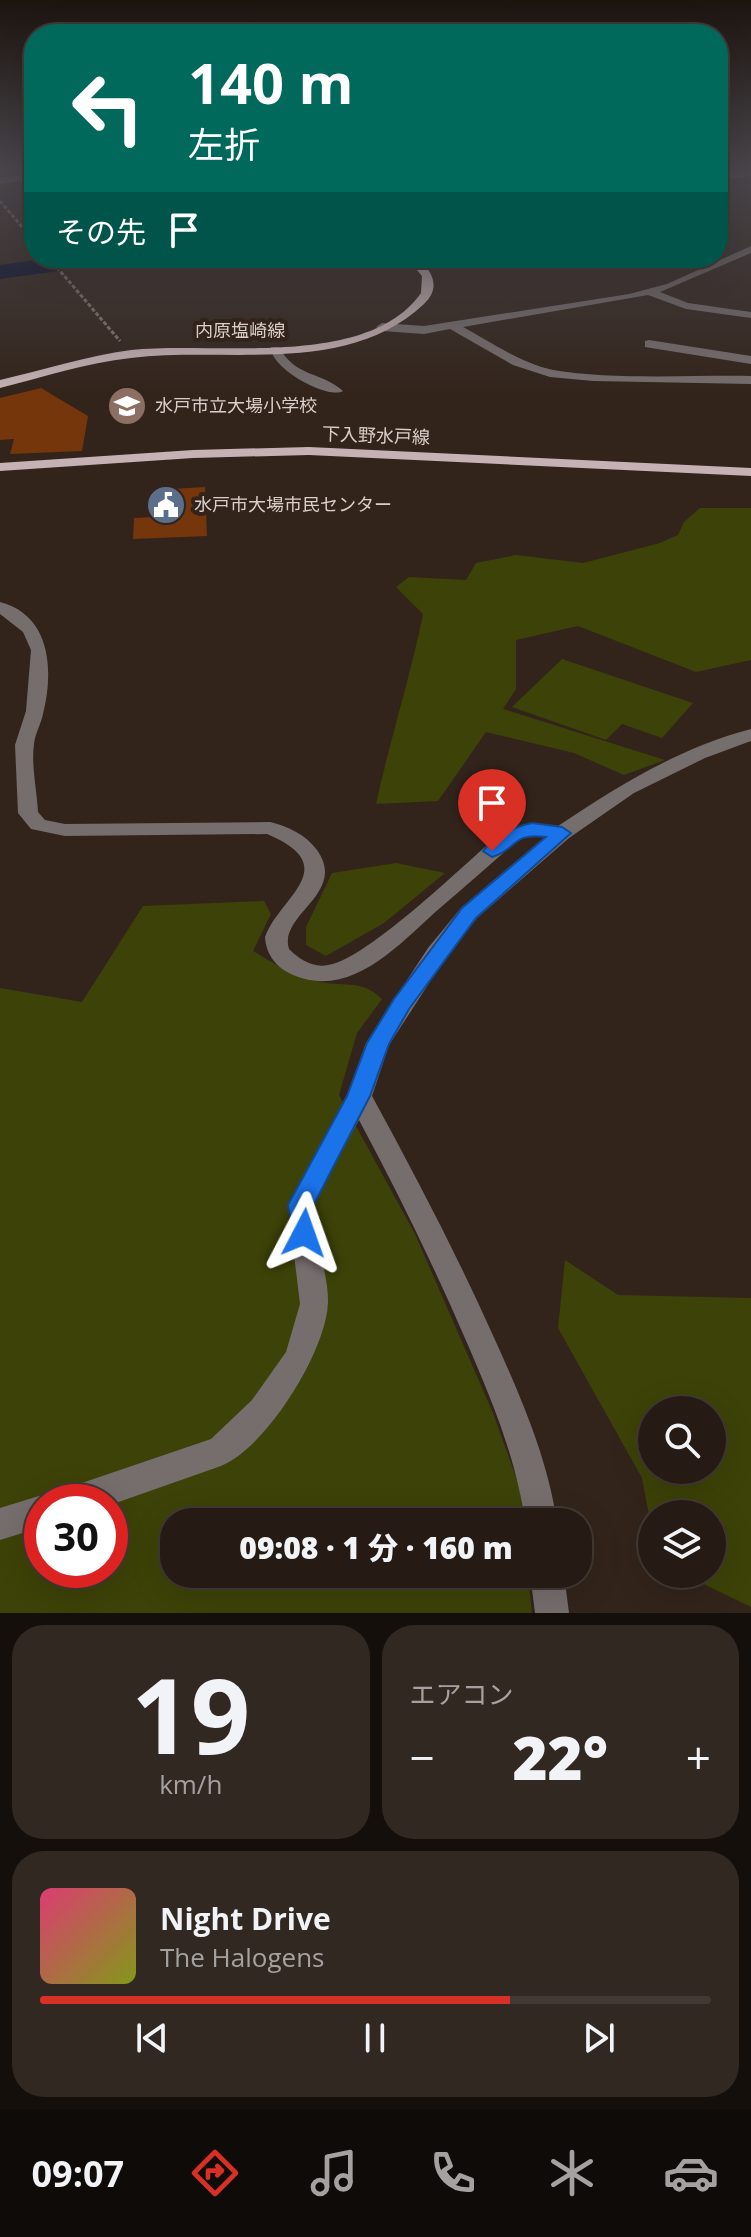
<!DOCTYPE html>
<html lang="ja">
<meta charset="utf-8">
<style>
:root{--surface:#261b14;--page:#322822;--text:#f1f3f6;--muted:#a4a1a0;--line:#423934;--accent:#d93025}
body{margin:0;font-family:"Open Sans","Noto Sans JP",sans-serif;background:var(--page);color:var(--text);height:100vh;display:flex;flex-direction:column;font-size:30px;white-space:nowrap}
*{box-sizing:border-box;margin:0}
p{font-size:26px;color:var(--muted)}
.icon{flex:none;width:44px;height:44px;fill:none;stroke:currentColor;stroke-width:2;stroke-linecap:round;stroke-linejoin:round}
.map{position:relative;height:1613px;overflow:hidden}
.details{display:flex;flex-direction:column;gap:12px;padding:12px;background:#150f0b;flex:1}
.details>*{flex:none}
.banner{position:absolute;left:24px;top:24px;width:704px;height:244px;border-radius:32px;box-shadow:0 8px 32px #0002,0 0 0 2px var(--line);background:#00695c;color:#fff;overflow:hidden}
.fabs{position:absolute;left:638px;top:1396px;display:grid;gap:16px}
.fabs a{display:grid;place-items:center;width:88px;height:88px;border-radius:50%;background:var(--surface);box-shadow:0 8px 32px #0002,0 0 0 2px var(--line);font-size:40px}
.speed{position:absolute;left:24px;top:1484px;display:flex;gap:16px;font-size:40px;font-weight:700;text-align:center}
.speed>*{display:grid;place-content:center;width:104px;height:104px;border-radius:50%;background:var(--surface);box-shadow:0 8px 32px #0002,0 0 0 2px var(--line);line-height:1}
.speed .limit{border:12px solid #d22;background:#fff;color:#111}
.pin{position:absolute;display:grid;place-items:center;width:68px;height:68px;color:#fff;margin:-82px -34px;border-radius:50% 50% 50% 0;rotate:-45deg;box-shadow:0 0 8px #0007}
.pin .icon{rotate:45deg}
.me{position:absolute;width:88px;margin:-44px;rotate:4deg;stroke-linejoin:round;filter:drop-shadow(0 0 6px #0008)}
.turn{display:flex;align-items:center;gap:28px;height:168px;padding:0 32px;font-size:36px}
.turn .icon{width:104px;height:104px;stroke-width:2.5}
.turn b{display:block;font-size:56px;line-height:68px}
.then{display:flex;align-items:center;height:76px;padding:0 32px;background:#0003;gap:16px;font-size:30px}
.big{font-size:60px;font-weight:800;line-height:1.1}
.details .tile{flex:1;display:flex;flex-direction:column;justify-content:center;gap:12px;min-width:0;padding:0 28px;border-radius:32px;background:var(--page)}
.details .dial{align-items:center;gap:0}
.dial b{font-size:104px;line-height:1}
.song{display:flex;align-items:center;gap:24px}
.cover{width:96px;height:96px;border-radius:12px;background:linear-gradient(135deg,hsl(340 70% 55%),hsl(70 70% 35%))}
.played{height:8px;border-radius:4px;background:linear-gradient(90deg,var(--accent) 70%,var(--line) 70%)}
.keys{display:flex;justify-content:space-around;direction:ltr}
.heat{display:flex;justify-content:space-between;align-items:center;font-size:44px;direction:ltr}
.details .tiles{flex:1;display:grid;gap:12px;grid-template-columns:1fr 1fr}
.tile:last-child{grid-column:span 2}
.trip{position:absolute;left:160px;top:1508px;width:432px;height:80px;border-radius:32px;background:var(--surface);box-shadow:0 8px 32px #0002,0 0 0 2px var(--line);font-weight:800;line-height:80px;text-align:center}
.tabs{display:flex;height:128px;justify-content:space-around;align-items:center;background:#0f0b08;color:var(--muted)}
.tabs .icon{width:56px;height:56px}
.tabs .on{color:var(--accent)}
.tabs b{font-size:36px;color:var(--text)}
.map>svg:first-child{display:block}
</style>
<div class="map">
<svg width="751" height="1613" viewBox="0 0 751 1613">
<rect width="100%" height="100%" fill="#32241b"/>
<path fill="#3d4208" fill-rule="evenodd" d="M700,508H751V660L696,672L578,626L516,640V689L503,709L665,760L624,775L574,753L486,732L438,801L376,804C390,740 410,678 423,614L396,587L409,577L466,580L476,563L516,555L583,563L660,543L678,535L684,522Z
M562,659L681,699L693,703L662,738L622,724L606,740L512,707Z
M396,863L445,873L384,923L326,956L306,945V927L332,873Z
M264,901L271,914L253,951C274,964 293,975 317,981C343,988 361,978 382,999L357,1033L339,1095L415,1234L493,1413L520,1488L523,1522H174V1574H528L532,1613H0V988L82,1002L143,906ZM42,1502H110V1570H42Z
M565,1260L618,1295L751,1298V1607L683,1574H712V1514H652V1531L642,1478L558,1328ZM712,1410V1470H652V1410Z"/>
<g fill="none" stroke-linecap="round" stroke-linejoin="round">
<path fill="#000a2d" fill-rule="evenodd" d="M718,169H751V174L718,179Z
M49,258H115L112,263L103,265L0,279V265Z"/>
</g>
<path fill="#74360a" d="M41,388L88,416L82,451L10,454L14,439L0,440V398Z
M205,487L207,536L133,539L134,518L154,517V490Z"/>
<g fill="none" stroke-linecap="round" stroke-linejoin="round">
<path stroke="#837770" stroke-width="3" stroke-dasharray="4 2" stroke-linecap="butt" d="M0,201L34,241
M49,258L120,341"/>
<path fill="#766d6d" fill-rule="evenodd" d="M751,170V176L718,180V174Z
M34,173V179L0,184V178Z
M751,246V253L660,292L688,303L751,312V318L686,309L648,295L463,327C492,343 521,363 553,370C611,380 690,375 751,376V384L593,381L550,377L513,365L450,329L424,334L382,331L376,327L382,323L424,326L629,294L667,284Z
M649,340L751,356V364L645,347V341Z
M271,347H279C296,378 321,371 343,391C329,400 270,369 271,347Z
M0,602C51,615 54,671 43,714C41,724 35,734 34,744C31,765 37,791 38,812L45,820L65,824L270,822C288,826 306,835 317,850C348,894 278,914 289,949C300,960 313,968 328,965C367,960 470,859 505,829L532,823L558,826C618,786 681,747 751,729V741L705,758L634,793L569,838L477,918L444,960L389,1045L372,1096C414,1173 455,1251 491,1331C519,1393 547,1455 557,1522H525C516,1456 490,1396 464,1336C432,1262 397,1191 359,1120C351,1135 316,1194 315,1207C312,1236 329,1273 328,1303C326,1352 266,1448 221,1466L110,1505V1502H57L62,1491L73,1486L211,1439L252,1400L286,1352L300,1304L288,1205L347,1096L366,1043L428,948L461,908L545,837L532,835L519,839C493,862 467,885 440,908C400,943 352,1000 293,975C277,968 266,955 265,937C279,897 345,867 267,834L65,836L31,829L18,813L15,745L26,711L31,650L23,632L0,614Z
M42,1495L54,1502H42V1527L0,1540V1508Z
M530,1574H564L569,1613H535Z"/>
<path fill="#c6b2b4" fill-rule="evenodd" d="M407,258H418C433,272 441,288 424,304C346,377 227,346 131,358C86,363 43,377 0,388V380C43,370 87,356 131,350C213,341 367,370 421,293L422,276Z
M309,447L751,468V476L309,455L193,458L0,471V463L193,450Z"/>
</g>
<linearGradient id="sky" x2="0" y2="1"><stop stop-color="#1c140f"/><stop offset="0.43" stop-color="#49454a"/><stop offset="1" stop-color="#49454a" stop-opacity="0"/></linearGradient>
<rect width="751" height="395" fill="url(#sky)"/>
<path fill="#1a73e8" stroke="#114b97" stroke-width="2" d="M532,823L562,827L571,833L476,918L409,1009L389,1044L370,1096L313,1206L316,1233L313,1241L304,1244L295,1241L288,1205L347,1096L367,1043L394,999L462,908L546,837C511,832 517,850 492,857L483,851C497,833 511,828 532,823Z"/>
<defs>
<g id="school-disc" transform="scale(2)"><circle r="9.5" fill="#8d6e63" stroke="#32241b"/><path d="M0-5L7-2L0 1L-7-2ZM-4 1L0 2.5L4 1V4Q0 6-4 4Z" fill="#fff"/></g>
<g id="civic-disc" transform="scale(2)"><circle r="9.5" fill="#5c6f8a" stroke="#32241b"/><path d="M-.6-6.5H3V-4.5H.6V-3L4-1V1h2V6H-6V1h2V-1L-.6-3ZM-1.2 2.5V6h2.4V2.5Z" fill="#fff"/></g>
</defs>
<g fill-rule="evenodd">
<use href="#school-disc" x="127" y="406"/>
<use href="#civic-disc" x="166" y="505"/>
</g>
<g text-anchor="middle" stroke-width="8" stroke-linejoin="round" paint-order="stroke">
<g font-size="18" fill="#d9cfca" stroke="#32241b">
<text x="240" y="337">内原塩崎線</text>
<text transform="translate(376 436) rotate(2)" y="6">下入野水戸線</text>
</g>
<g font-size="18" fill="#d9cfca" stroke="#32241b" text-anchor="start">
<text x="155" y="412">水戸市立大場小学校</text>
<text x="194" y="511">水戸市大場市民センター</text>
</g>
</g>
</svg>
<div class="fabs">
<a><svg class="icon" aria-label="search" viewBox="0 0 24 24"><circle cx="10" cy="10" r="6"/><path d="M15 15l6 6"/></svg></a>
<a><svg class="icon" aria-label="layers" viewBox="0 0 24 24"><path d="M12 4l9 5-9 5-9-5zM3 14l9 5 9-5"/></svg></a>
</div>
<div class="speed"><div class="limit">30</div></div>
<div class="pin" style="left:492px;top:851px;background:#d93025"><svg class="icon" aria-label="arrive" viewBox="0 0 24 24"><path d="M6 21V4h12l-3 4 3 4H6"/></svg></div>
<svg class="me" style="left:304px;top:1233px" viewBox="-20 -20 40 40"><path d="M0-17L14 15 0 8-14 15z" fill="#1a73e8" stroke="#fff" stroke-width="4"/></svg>
<div class="trip">09:08 · 1 分 · 160 m</div>
<div class="banner">
<div class="turn"><svg class="icon" aria-label="left" viewBox="0 0 24 24"><path d="M17 20v-9H6M10 6l-5 5 5 5"/></svg><div><b>140 m</b>左折</div></div>
<div class="then">その先<svg class="icon" aria-label="arrive" viewBox="0 0 24 24"><path d="M6 21V4h12l-3 4 3 4H6"/></svg></div>
</div>
</div>
<section class="details">
<div class="tiles">
<div class="tile dial"><b>19</b><p>km/h</p></div>
<div class="tile"><p>エアコン</p>
<div class="heat"><a>−</a><b class="big">22°</b><a>+</a></div>
</div>
<div class="tile">
<div class="song"><i class="cover"></i><div><b>Night Drive</b><p>The Halogens</p></div></div>
<div class="played"></div>
<div class="keys"><svg class="icon" aria-label="previous" viewBox="0 0 24 24"><path d="M18 5L8 12l10 7zM5 5v14"/></svg><svg class="icon" aria-label="pause" viewBox="0 0 24 24"><path d="M8 5v14M16 5v14"/></svg><svg class="icon" aria-label="next" viewBox="0 0 24 24"><path d="M6 5l10 7-10 7zM19 5v14"/></svg></div>
</div>
</div>
</section>
<nav class="tabs">
<b>09:07</b>
<svg class="icon on" aria-label="directions" viewBox="0 0 24 24"><path d="M12 3l9 9-9 9-9-9zM9 14v-3h6M13 9l2 2-2 2"/></svg>
<svg class="icon" aria-label="music" viewBox="0 0 24 24"><path d="M9 18V5l10-2v13"/><circle cx="6" cy="18" r="3"/><circle cx="16" cy="16" r="3"/></svg>
<svg class="icon" aria-label="phone" viewBox="0 0 24 24"><path d="M5 4h4l2 5-3 2q2 4 5 5l2-3 5 2v4C11 20 4 13 5 4z"/></svg>
<svg class="icon" aria-label="climate" viewBox="0 0 24 24"><path d="M12 3v18M4 7l16 10M4 17L20 7"/></svg>
<svg class="icon" aria-label="car" viewBox="0 0 24 24"><path d="M5 17H2v-5l4-1 3-4h7l3 4 3 1v5h-3M9 17h6M6 11h13"/><circle cx="7" cy="17" r="2"/><circle cx="17" cy="17" r="2"/></svg>
</nav>
